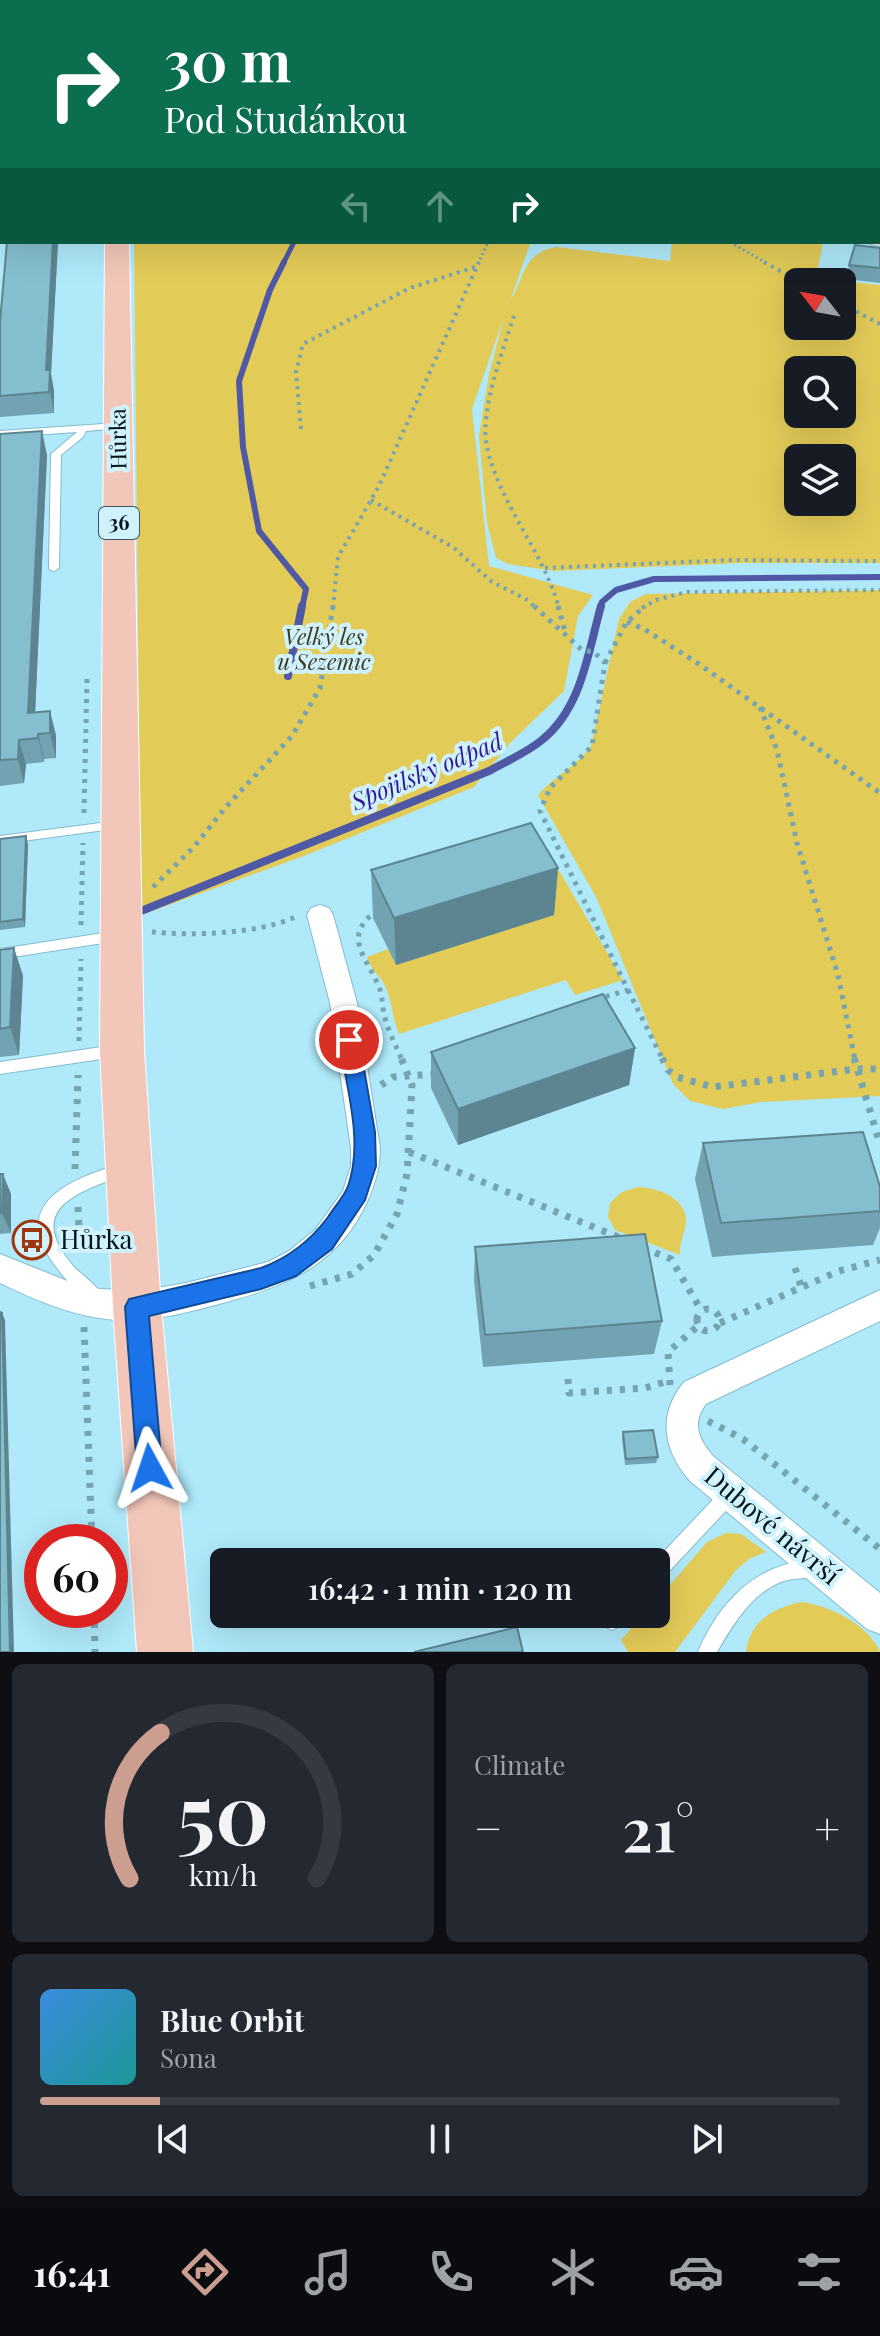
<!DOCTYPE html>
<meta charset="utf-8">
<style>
:root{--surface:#171b24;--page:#242831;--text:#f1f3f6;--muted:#9ea1a6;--line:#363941;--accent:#cb9e8f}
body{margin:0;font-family:"Playfair Display",serif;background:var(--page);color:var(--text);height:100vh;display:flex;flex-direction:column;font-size:30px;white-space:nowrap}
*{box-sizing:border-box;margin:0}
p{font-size:26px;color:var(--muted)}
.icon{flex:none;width:44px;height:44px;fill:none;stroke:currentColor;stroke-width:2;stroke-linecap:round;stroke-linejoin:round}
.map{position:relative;height:1652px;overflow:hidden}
.details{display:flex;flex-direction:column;gap:12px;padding:12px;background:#0d0f14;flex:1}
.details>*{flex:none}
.top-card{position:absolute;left:0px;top:0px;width:880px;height:244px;box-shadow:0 8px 32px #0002;background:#0b6e4f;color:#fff;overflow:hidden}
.needle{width:52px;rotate:301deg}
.tools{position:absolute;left:784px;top:268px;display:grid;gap:16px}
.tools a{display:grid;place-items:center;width:72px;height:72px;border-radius:12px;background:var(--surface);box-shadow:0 8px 32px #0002;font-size:40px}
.speed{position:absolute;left:24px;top:1524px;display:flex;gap:16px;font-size:40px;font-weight:700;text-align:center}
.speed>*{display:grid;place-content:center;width:104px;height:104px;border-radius:50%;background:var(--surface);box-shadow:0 8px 32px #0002;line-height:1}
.speed .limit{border:12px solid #d22;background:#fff;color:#111}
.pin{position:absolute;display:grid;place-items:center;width:68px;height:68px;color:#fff;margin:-34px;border:4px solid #fff;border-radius:50%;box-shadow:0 2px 8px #0007}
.me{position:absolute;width:88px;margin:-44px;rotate:355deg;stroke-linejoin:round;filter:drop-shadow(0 0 6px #0008)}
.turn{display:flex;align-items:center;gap:28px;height:168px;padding:0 32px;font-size:36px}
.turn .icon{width:104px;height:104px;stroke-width:2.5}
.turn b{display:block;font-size:56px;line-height:68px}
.lanes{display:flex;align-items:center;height:76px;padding:0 32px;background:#0003;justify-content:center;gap:40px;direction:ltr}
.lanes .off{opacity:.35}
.big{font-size:60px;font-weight:600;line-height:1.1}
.details .card{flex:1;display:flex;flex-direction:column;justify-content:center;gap:12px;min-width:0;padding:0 28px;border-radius:12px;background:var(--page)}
.details .dial{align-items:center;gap:0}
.dial svg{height:208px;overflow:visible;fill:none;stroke:var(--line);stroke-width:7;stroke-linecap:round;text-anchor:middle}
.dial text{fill:var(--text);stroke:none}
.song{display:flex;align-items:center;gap:24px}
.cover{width:96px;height:96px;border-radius:12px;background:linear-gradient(135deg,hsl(210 70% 55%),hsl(180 70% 35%))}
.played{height:8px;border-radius:4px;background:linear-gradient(90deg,var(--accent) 15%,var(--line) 15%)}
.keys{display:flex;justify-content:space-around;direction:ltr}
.heat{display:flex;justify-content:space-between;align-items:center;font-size:44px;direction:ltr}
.details .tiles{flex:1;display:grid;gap:12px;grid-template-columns:1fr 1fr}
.card:last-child{grid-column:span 2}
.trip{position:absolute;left:210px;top:1548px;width:460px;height:80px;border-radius:12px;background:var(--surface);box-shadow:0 8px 32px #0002;font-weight:600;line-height:80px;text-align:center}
.menu{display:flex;height:128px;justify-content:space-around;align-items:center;background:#090b0e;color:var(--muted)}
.menu .icon{width:56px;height:56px}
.menu .on{color:var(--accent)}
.menu b{font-size:36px;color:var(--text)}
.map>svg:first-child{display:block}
</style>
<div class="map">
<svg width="880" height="1652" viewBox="0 0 880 1652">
<rect width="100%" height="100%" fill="#afe9fa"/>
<path fill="#e3cb58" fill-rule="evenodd" d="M130,0H806L130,2Z
M134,242L530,244L510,301C525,277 523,252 557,247L670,261L672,242H823L816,278L880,285V563H740L553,571L508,564L496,558L487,523L479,436L489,374L504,317L472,409L489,566L593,595L578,616L564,691L510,743L474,787L304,856L141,915ZM798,282H842V326H798ZM798,370H842V414H798ZM798,458H842V502H798Z
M880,590V1096L761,1102L723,1109L690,1101L673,1084L597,899L538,795C554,776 576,767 591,746L619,619L630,602L646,594Z
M547,850L623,980L575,995L566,980L399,1034C393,1020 390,993 384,984C377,972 372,972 367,957L388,949L396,964Z
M638,1187C658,1188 687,1198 686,1222C685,1233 679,1243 680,1255L615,1230L608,1217L610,1203L622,1192Z
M726,1533L741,1534L766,1552L749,1559L736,1570L675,1652H628L621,1640L644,1614H656V1601L707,1542Z
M801,1602C829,1605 869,1625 880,1652H746C750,1621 773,1608 801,1602Z"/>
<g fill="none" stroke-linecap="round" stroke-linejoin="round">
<path stroke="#4e58a5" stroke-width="5" d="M430,0L447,2
M283,264L294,242"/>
<path stroke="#4e58a5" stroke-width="6" d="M284,262L270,290L239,381L243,447L259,531L306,589L302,608
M600,608L602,602L616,590L654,579L880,577"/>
<path stroke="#4e58a5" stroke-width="8" d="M288,676L302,606
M141,911L489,771C507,761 526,753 542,740C582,708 588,652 601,606"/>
<g stroke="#83bccd" stroke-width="2">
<path id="lane" d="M0,103H2V107H0Z
M118,423L123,426L121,428L86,431L83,437L61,455L59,568L54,571L50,570L49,568L51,454L77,432L0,437V431Z
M116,821L122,825L120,828L0,844V836Z
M116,931L121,932L122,936L121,940L116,941L0,959V949Z
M115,1045L120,1047L122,1051L120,1055L115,1057L0,1074V1062Z
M120,1164L125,1165L127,1170L125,1175C77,1192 23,1209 74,1267C83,1276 95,1283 101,1294L98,1299L93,1301C79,1295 66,1280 57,1268C7,1205 68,1180 120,1164Z
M729,1487L735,1489L737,1495L735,1501L662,1579L656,1582V1562H654L723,1489Z
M812,1560L818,1563L821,1569L818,1575C806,1580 793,1577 781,1582C751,1594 732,1626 717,1652H698C719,1602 757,1563 812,1560Z
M606,1614H627L618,1627L612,1630L606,1627L603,1621Z"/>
</g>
<g stroke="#83bccd" stroke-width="2">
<path id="street" d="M320,905L329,908L333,915L357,1003L380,1148C380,1171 373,1191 362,1212C331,1270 279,1288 219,1304C185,1313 151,1322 116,1320C75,1317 37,1301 0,1283V1254L70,1282L100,1289L140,1291L186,1283L268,1262L289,1251L315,1230L343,1191L351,1166V1148L330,1003L307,915L311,908Z
M880,1290V1321L706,1404C691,1424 699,1440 714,1457L880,1593V1634L867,1629L690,1481C663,1450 657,1415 684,1382Z"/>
</g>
<g stroke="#83bccd" stroke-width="2">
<path id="secondary" d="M878,232L880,246L870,244L878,242Z"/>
</g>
<g stroke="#fff" stroke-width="2">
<path id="primary" d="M105,0H125V2H105Z
M105,242H129L144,1050L161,1307L193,1652H137L113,1307L100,1050Z"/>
</g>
<path stroke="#76a4b1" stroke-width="3" stroke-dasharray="2 3" stroke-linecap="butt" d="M730,242L768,264
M478,264L488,242"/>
<path stroke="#76a4b1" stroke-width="4" stroke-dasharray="3 5" stroke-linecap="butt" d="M764,262L800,282
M842,304L880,324
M514,316C503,350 479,412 487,447C500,505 543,551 559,608
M301,429L296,372L303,344L410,288L478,266
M371,500L454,548L492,582L526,599L536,608
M545,568L732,560L880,561
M333,608L338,557L379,486L479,262
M642,608L656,600L687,592L880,590"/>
<path stroke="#76a4b1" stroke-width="5" stroke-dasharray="4 6" stroke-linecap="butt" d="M534,606L582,650L594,652L605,663L592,746L550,788L540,811L628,990L601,998
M558,606L566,635
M627,622L644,629L699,664L880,793
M605,663L626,623L645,606
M760,707L777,750L797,843L838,975L855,1060
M84,813L87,679
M153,887L193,848L225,808L292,736L320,688L333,606
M378,910C340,936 367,957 379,987C383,996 382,1009 385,1018C389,1033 396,1046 402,1060
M81,925L83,843
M152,932C193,936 258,934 295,917
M628,990L663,1060
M79,1041L81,959"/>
<path stroke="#76a4b1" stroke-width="7" stroke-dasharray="5 8" stroke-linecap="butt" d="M662,1058L668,1070L677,1077L713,1087L856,1069H880
M854,1058L880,1144
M381,1085L393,1077L436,1074
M409,1152L623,1239
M75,1169L78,1075
M78,1207L80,1253
M643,1248L671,1259L701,1310
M795,1268L802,1289
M310,1286L352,1274L374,1255L397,1214L407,1174L412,1085L401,1058
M697 1320a11 11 0 1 1 22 0a11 11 0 1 1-22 0Z
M720,1323L839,1271L880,1260
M84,1327L92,1542
M568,1379L569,1393L645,1388L668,1381
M670,1385L668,1352L699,1325
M708,1421L743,1439L880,1549
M94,1610L95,1652"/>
<use href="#lane" fill="#fff" fill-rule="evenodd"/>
<use href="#street" fill="#fff" fill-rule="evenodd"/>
<use href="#secondary" fill="#f9e3dc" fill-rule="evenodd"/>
<use href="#primary" fill="#f2c7b9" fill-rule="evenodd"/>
</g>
<path fill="#72a3b2" d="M880,124V198H878V140Z
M7,242H58L51,374L54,391V413L0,417V322Z
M880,248V283L846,279L849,265Z
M0,434L47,455L35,712L56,735V758L44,759V762L26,764L24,783L0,786Z
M0,839L28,844L25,927L0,930Z
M558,868L554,915L396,965L373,918L371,870Z
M14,948L23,976L19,1055L0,1057V950Z
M635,1048L629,1085L458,1145L431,1088V1052Z
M703,1143L880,1187V1228L873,1245L712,1257L695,1179Z
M0,1174L11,1194V1233L0,1234Z
M475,1247L662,1321L654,1354L483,1367L474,1281Z
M623,1432L658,1457L656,1463L625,1465L622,1438Z"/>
<path fill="#5d8591" d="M53,242H58L51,374L54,391V413L46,370Z
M42,431L47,455L34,737L28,713Z
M50,711L56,735V758L50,733Z
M38,734L44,759V762L38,738Z
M19,740L26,764L24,783L18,759Z
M26,836L28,844L25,927L23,919Z
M558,868L554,915L396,965L394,918Z
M14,948L23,976L19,1055L10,1027Z
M635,1048L629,1085L458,1145V1109Z
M3,1174L11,1194V1233L2,1213Z
M2,1313L5,1320L14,1652H10Z"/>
<path fill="#85becf" stroke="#5d8591" stroke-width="2" d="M880,139V174H878V156Z
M7,242H53L46,370H50L49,392L0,396V322Z
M855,245L880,248V268L849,265Z
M42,431L28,713L50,711V733L38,734V738L19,740L18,759L0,760V434Z
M531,823L558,868L394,918L371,870Z
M26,836L23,919L0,922V839Z
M14,948L10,1027L0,1029V950Z
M603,994L635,1048L458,1109L431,1052Z
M863,1132L880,1187V1211L721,1223L703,1143Z
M0,1174H3L2,1213H0Z
M645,1234L662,1321L485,1335L475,1247Z
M0,1312L2,1313L10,1652H0Z
M653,1430L658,1457L626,1459L623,1432Z
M517,1627L523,1652H414Z"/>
<path fill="#1a73e8" stroke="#114b97" stroke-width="2" d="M349,1032L356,1034L359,1040L375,1132L376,1166L365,1200L332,1249L296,1276L261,1289L149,1316L162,1468L159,1477L150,1481L141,1477L137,1468L125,1307L129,1299L261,1268C288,1258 311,1240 328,1217C334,1207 344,1197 348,1186C364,1142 346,1085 339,1040L342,1034Z"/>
<defs>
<g id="bus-ring" transform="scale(2)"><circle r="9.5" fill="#d0f2fd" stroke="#9d3611" stroke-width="1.5"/><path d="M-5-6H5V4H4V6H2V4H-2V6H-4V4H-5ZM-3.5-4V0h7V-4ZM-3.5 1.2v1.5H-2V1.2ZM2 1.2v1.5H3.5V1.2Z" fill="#9d3611"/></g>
</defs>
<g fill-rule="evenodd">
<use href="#bus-ring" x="32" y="1240"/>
</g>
<g text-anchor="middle" stroke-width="8" stroke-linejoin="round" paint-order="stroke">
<rect fill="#d0f2fd" stroke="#3e575e" stroke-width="2" x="99" y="507" width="40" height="32" rx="6"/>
<g font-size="20" font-weight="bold" fill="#00141a">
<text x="119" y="530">36</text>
</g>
<g font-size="22" fill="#00141a" stroke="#d0f2fd">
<text transform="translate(118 439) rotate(-91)" y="8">Hůrka</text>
</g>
<g font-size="22" font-style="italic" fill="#3e3921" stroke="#d0f2fd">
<text x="324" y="645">Velký les<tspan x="324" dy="25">u Sezemic</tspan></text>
</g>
<g font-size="24" font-style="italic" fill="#2f1999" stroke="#d0f2fd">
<text transform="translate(427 772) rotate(-23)" y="8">Spojilský odpad</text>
</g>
<g font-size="26" fill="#00141a" stroke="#d0f2fd" text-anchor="start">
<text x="60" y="1249">Hůrka</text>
</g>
<g font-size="26" fill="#00141a" stroke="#d0f2fd">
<text transform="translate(772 1526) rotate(40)" y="9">Dubové návrší</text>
</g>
</g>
</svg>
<div class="tools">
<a><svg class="needle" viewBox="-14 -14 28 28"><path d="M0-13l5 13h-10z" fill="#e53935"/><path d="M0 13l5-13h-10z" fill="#9ea1a6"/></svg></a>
<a><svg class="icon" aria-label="search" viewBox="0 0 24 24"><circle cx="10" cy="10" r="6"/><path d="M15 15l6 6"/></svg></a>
<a><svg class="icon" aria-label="layers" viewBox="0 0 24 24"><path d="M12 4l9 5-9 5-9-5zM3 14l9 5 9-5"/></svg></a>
</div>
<div class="speed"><div class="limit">60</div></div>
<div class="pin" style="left:349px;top:1040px;background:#d93025"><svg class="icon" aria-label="arrive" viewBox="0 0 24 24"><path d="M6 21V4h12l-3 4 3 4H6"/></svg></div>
<svg class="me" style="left:150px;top:1468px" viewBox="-20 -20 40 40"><path d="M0-17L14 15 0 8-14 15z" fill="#1a73e8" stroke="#fff" stroke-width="4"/></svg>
<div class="trip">16:42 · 1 min · 120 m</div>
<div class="top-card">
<div class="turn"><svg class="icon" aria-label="right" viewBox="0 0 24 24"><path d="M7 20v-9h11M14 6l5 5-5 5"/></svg><div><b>30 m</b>Pod Studánkou</div></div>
<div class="lanes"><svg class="icon off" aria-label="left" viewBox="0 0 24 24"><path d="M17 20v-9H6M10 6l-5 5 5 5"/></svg><svg class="icon off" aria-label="ahead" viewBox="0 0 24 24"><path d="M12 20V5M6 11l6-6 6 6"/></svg><svg class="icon" aria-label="right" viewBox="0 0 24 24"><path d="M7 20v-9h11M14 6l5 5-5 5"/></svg></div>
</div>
</div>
<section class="details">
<div class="tiles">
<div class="card dial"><svg viewBox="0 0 100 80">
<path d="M14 69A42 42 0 1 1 86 69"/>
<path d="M14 69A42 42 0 0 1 26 13" stroke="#cb9e8f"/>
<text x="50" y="56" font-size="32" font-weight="700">50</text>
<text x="50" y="72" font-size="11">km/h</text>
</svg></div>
<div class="card"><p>Climate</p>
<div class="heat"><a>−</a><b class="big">21°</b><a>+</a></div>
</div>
<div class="card">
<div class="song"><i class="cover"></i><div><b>Blue Orbit</b><p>Sona</p></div></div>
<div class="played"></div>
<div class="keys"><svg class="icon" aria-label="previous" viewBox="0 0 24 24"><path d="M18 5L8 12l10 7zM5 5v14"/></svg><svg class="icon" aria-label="pause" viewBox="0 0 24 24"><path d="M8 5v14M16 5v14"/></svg><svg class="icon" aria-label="next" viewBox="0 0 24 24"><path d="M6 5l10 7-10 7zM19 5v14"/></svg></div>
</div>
</div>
</section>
<nav class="menu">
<b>16:41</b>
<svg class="icon on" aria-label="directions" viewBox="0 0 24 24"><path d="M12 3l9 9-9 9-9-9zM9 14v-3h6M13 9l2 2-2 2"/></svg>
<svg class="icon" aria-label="music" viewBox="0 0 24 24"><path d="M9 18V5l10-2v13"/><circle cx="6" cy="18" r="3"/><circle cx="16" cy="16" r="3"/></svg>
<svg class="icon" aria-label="phone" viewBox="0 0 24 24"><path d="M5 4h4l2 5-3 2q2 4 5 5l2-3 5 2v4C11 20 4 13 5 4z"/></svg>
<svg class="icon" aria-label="climate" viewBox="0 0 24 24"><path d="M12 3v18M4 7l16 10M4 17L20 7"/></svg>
<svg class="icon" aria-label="car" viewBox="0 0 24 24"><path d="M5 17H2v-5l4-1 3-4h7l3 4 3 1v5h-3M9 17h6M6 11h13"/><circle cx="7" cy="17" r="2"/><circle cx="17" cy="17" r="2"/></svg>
<svg class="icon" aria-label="filters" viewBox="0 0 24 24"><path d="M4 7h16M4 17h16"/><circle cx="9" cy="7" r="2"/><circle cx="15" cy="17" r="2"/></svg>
</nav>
